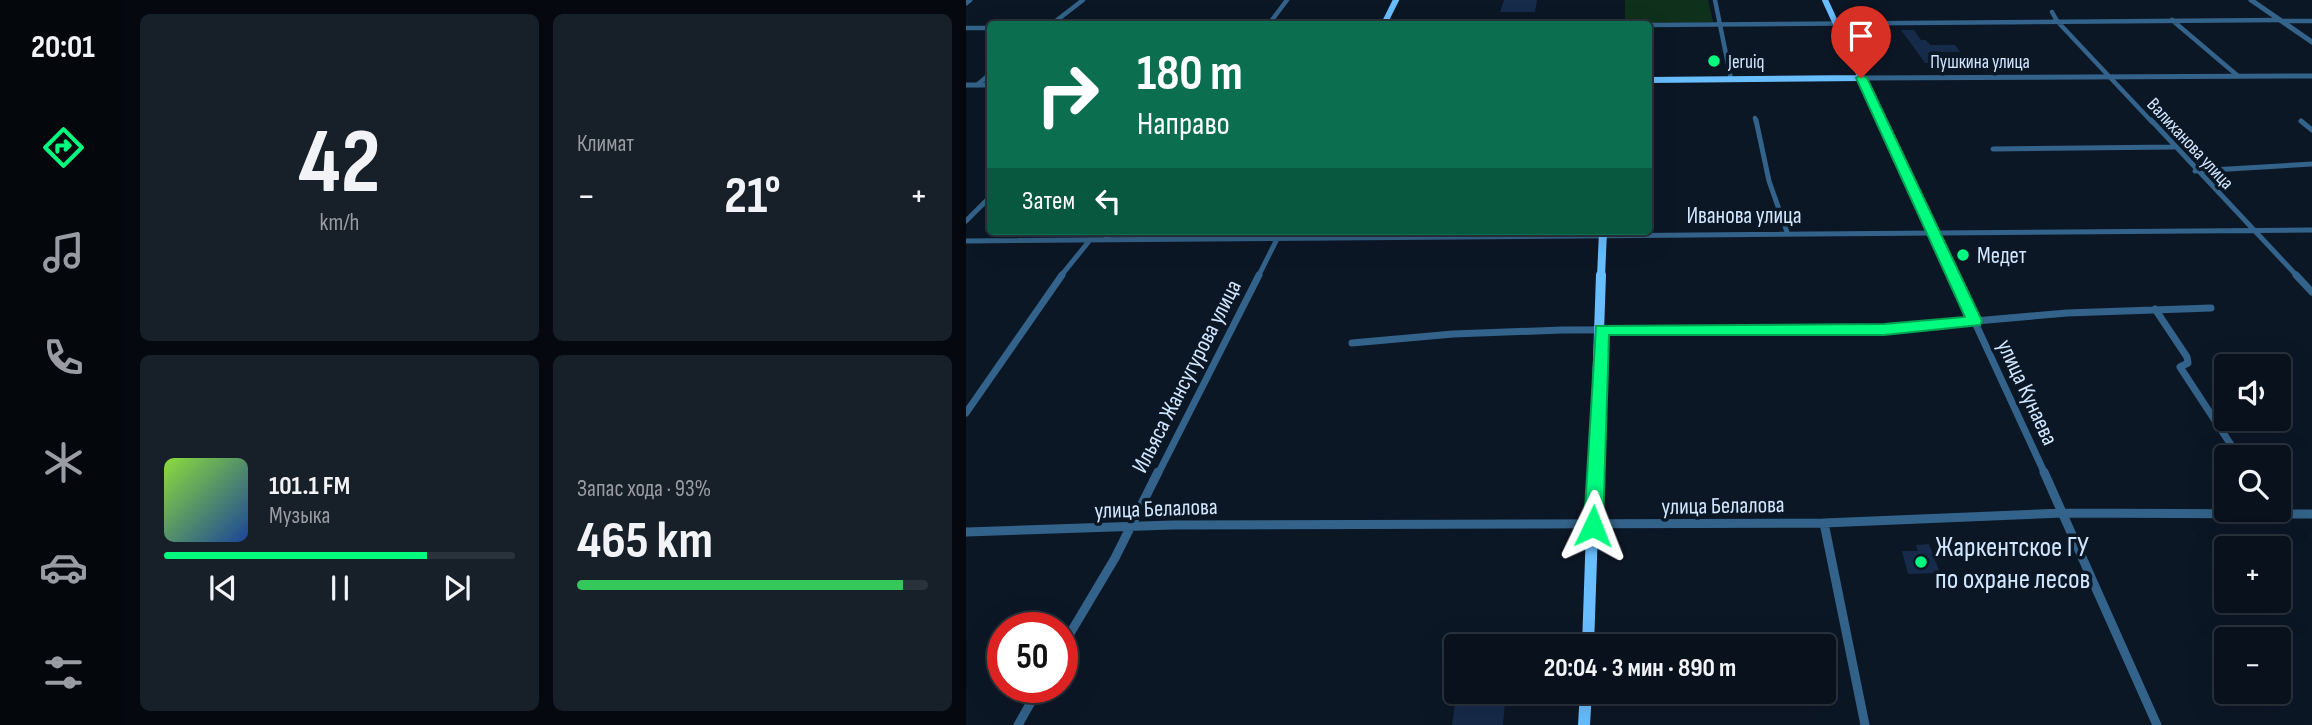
<!DOCTYPE html>
<html lang="ru">
<meta charset="utf-8">
<style>
:root{--surface:#09111c;--page:#171f29;--text:#f1f3f6;--muted:#999da3;--line:#29313b;--accent:#00fc7f}
body{margin:0;font-family:"Sofia Sans Condensed",sans-serif;background:var(--page);color:var(--text);height:100vh;display:flex;flex-direction:column;font-size:26px;white-space:nowrap}
*{box-sizing:border-box;margin:0}
p{font-size:23px;color:var(--muted)}
.icon{flex:none;width:38px;height:38px;fill:none;stroke:currentColor;stroke-width:2;stroke-linecap:round;stroke-linejoin:round}
.map{position:relative;flex:1;overflow:hidden}
.sheet{display:flex;flex-direction:column;gap:14px;padding:14px;background:#05090f;width:840px}
.sheet>*{flex:none}
.hud{position:absolute;left:21px;top:21px;width:665px;height:214px;border-radius:7px;box-shadow:0 7px 28px #0002,0 0 0 2px var(--line);background:#0b6e4f;color:#fff;overflow:hidden}
.controls{position:absolute;left:1248px;top:354px;display:grid;gap:14px}
.controls a{display:grid;place-items:center;width:77px;height:77px;border-radius:7px;background:var(--surface);box-shadow:0 7px 28px #0002,0 0 0 2px var(--line);font-size:35px}
.speed{position:absolute;left:21px;top:612px;display:flex;gap:14px;font-size:35px;font-weight:700;text-align:center}
.speed>*{display:grid;place-content:center;width:91px;height:91px;border-radius:50%;background:var(--surface);box-shadow:0 7px 28px #0002,0 0 0 2px var(--line);line-height:1}
.speed .limit{border:10px solid #d22;background:#fff;color:#111}
.pin{position:absolute;display:grid;place-items:center;width:60px;height:60px;color:#fff;margin:-72px -30px;border-radius:50% 50% 50% 0;rotate:-45deg;box-shadow:0 0 7px #0007}
.pin .icon{rotate:45deg}
.me{position:absolute;width:77px;margin:-38px;rotate:2deg;stroke-linejoin:round;filter:drop-shadow(0 0 5px #0008)}
.turn{display:flex;align-items:center;gap:24px;height:147px;padding:0 35px;font-size:32px}
.turn .icon{width:91px;height:91px;stroke-width:2.5}
.turn b{display:block;font-size:49px;line-height:60px}
.then{display:flex;align-items:center;height:66px;padding:0 35px;background:#0003;gap:14px;font-size:26px}
.big{font-size:52px;font-weight:700;line-height:1.1}
.sheet .card{flex:1;display:flex;flex-direction:column;justify-content:center;gap:10px;min-width:0;padding:0 24px;border-radius:10px;background:var(--page)}
.sheet .dial{align-items:center;gap:0}
.dial b{font-size:91px;line-height:1}
.song{display:flex;align-items:center;gap:21px}
.cover{width:84px;height:84px;border-radius:10px;background:linear-gradient(135deg,hsl(90 70% 55%),hsl(220 70% 35%))}
.played{height:7px;border-radius:4px;background:linear-gradient(90deg,var(--accent) 75%,var(--line) 75%)}
.keys{display:flex;justify-content:space-around;direction:ltr}
.heat{display:flex;justify-content:space-between;align-items:center;font-size:38px;direction:ltr}
.charge{height:10px;border-radius:5px;background:linear-gradient(90deg,#34c759 93%,var(--line) 0)}
.sheet .tiles{flex:1;display:grid;gap:14px;grid-template-columns:repeat(2,1fr)}
.trip{position:absolute;left:478px;top:634px;width:392px;height:70px;border-radius:7px;background:var(--surface);box-shadow:0 7px 28px #0002,0 0 0 2px var(--line);font-weight:700;line-height:70px;text-align:center}
main{display:flex;flex:1;min-height:0}
.menu{display:flex;flex-direction:column;width:126px;justify-content:space-around;align-items:center;background:#04070b;color:var(--muted)}
.menu .icon{width:49px;height:49px}
.menu .current{color:var(--accent)}
.menu b{font-size:32px;color:var(--text)}
.map>svg:first-child{display:block}
</style>
<main>
<nav class="menu">
<b>20:01</b>
<svg class="icon current" aria-label="directions" viewBox="0 0 24 24"><path d="M12 3l9 9-9 9-9-9zM9 14v-3h6M13 9l2 2-2 2"/></svg>
<svg class="icon" aria-label="music" viewBox="0 0 24 24"><path d="M9 18V5l10-2v13"/><circle cx="6" cy="18" r="3"/><circle cx="16" cy="16" r="3"/></svg>
<svg class="icon" aria-label="phone" viewBox="0 0 24 24"><path d="M5 4h4l2 5-3 2q2 4 5 5l2-3 5 2v4C11 20 4 13 5 4z"/></svg>
<svg class="icon" aria-label="climate" viewBox="0 0 24 24"><path d="M12 3v18M4 7l16 10M4 17L20 7"/></svg>
<svg class="icon" aria-label="car" viewBox="0 0 24 24"><path d="M5 17H2v-5l4-1 3-4h7l3 4 3 1v5h-3M9 17h6M6 11h13"/><circle cx="7" cy="17" r="2"/><circle cx="17" cy="17" r="2"/></svg>
<svg class="icon" aria-label="filters" viewBox="0 0 24 24"><path d="M4 7h16M4 17h16"/><circle cx="9" cy="7" r="2"/><circle cx="15" cy="17" r="2"/></svg>
</nav>
<section class="sheet">
<div class="tiles">
<div class="card dial"><b>42</b><p>km/h</p></div>
<div class="card"><p>Климат</p>
<div class="heat"><a>−</a><b class="big">21°</b><a>+</a></div>
</div>
<div class="card">
<div class="song"><i class="cover"></i><div><b>101.1 FM</b><p>Музыка</p></div></div>
<div class="played"></div>
<div class="keys"><svg class="icon" aria-label="previous" viewBox="0 0 24 24"><path d="M18 5L8 12l10 7zM5 5v14"/></svg><svg class="icon" aria-label="pause" viewBox="0 0 24 24"><path d="M8 5v14M16 5v14"/></svg><svg class="icon" aria-label="next" viewBox="0 0 24 24"><path d="M6 5l10 7-10 7zM19 5v14"/></svg></div>
</div>
<div class="card"><p>Запас хода · 93%</p><b class="big">465 km</b><div class="charge"></div></div>
</div>
</section>
<div class="map">
<svg width="1346" height="725" viewBox="0 0 1346 725">
<rect width="100%" height="100%" fill="#0c1726"/>
<path fill="#0f301b" d="M659,0H742L747,22L659,23Z"/>
<path fill="#162a49" d="M538,0H571L569,12H534Z
M935,30H948L955,40H960L964,45H989L994,52H970L975,63H959Z
M963,544L974,573L942,574L936,551H952L950,545Z
M491,691H540L537,725H486Z"/>
<g fill="none" stroke-linecap="round" stroke-linejoin="round">
<path stroke="#33638a" stroke-width="4.5" d="M749,0L765,79
M1086,12L1091,21L1186,122
M1206,20L1272,76
M1316,21H1346
M86,24L117,0
M303,24L321,0
M682,25L1314,20
M0,28H24
M895,78L916,122
M11,85L24,74
M789,118L790,122"/>
<path stroke="#33638a" stroke-width="5" d="M790,120L803,181L821,232
M915,120L987,277
M1185,120L1332,277
M1335,121L1346,130
M1027,149L1208,147
M1229,171L1346,164
M0,221L24,197
M140,239L147,231
M0,241L1346,230
M94,277L124,240
M292,277L315,231"/>
<path stroke="#33638a" stroke-width="7" d="M987,275L1079,474
M1330,275L1346,292
M1189,309L1221,357L1222,363L1214,367L1273,457
M386,343L487,334L596,330L918,329L1101,313L1245,308
M0,413L96,275
M192,474L293,275"/>
<path stroke="#33638a" stroke-width="9" d="M1078,472L1191,725
M858,523L899,725
M0,532L206,525L858,523L1097,513L1346,514
M96,647L149,558L192,472
M52,725L73,688"/>
<path stroke="#33638a" stroke-width="5" d="M1285,0L1346,42
M0,3L4,0
M895,78L1346,76
M0,85H24"/>
<path stroke="#68beff" stroke-width="6" d="M418,24L430,0
M682,80L895,78L859,0"/>
<path stroke="#68beff" stroke-width="8" d="M635,277L637,231"/>
<path stroke="#68beff" stroke-width="10" d="M628,474L635,275"/>
<path stroke="#68beff" stroke-width="12" d="M622,646L628,472
M618,725L620,691"/>
</g>
<path fill="#00fc7f" stroke="#00a453" stroke-width="2" d="M895,75L901,78L1016,321L1014,325L918,335H643L637,526L634,532L627,534L620,532L618,526L630,326L918,324L999,317L890,78Z"/>
<g fill="#00fc7f" stroke="#0c1726" stroke-width="2.5">
<circle cx="748" cy="61" r="7"/>
<circle cx="997" cy="255" r="7"/>
<circle cx="955" cy="562" r="7"/>
</g>
<g text-anchor="middle" stroke-width="7" stroke-linejoin="round" paint-order="stroke">
<g font-size="19" fill="#d1e7ff" stroke="#0c1726" text-anchor="start">
<text x="762" y="68">Jeruiq</text>
</g>
<g font-size="19" fill="#d1e7ff" stroke="#0c1726">
<text x="1014" y="68">Пушкина улица</text>
<text transform="translate(1225 143) rotate(47)" y="7">Валиханова улица</text>
</g>
<g font-size="23" fill="#d1e7ff" stroke="#0c1726">
<text x="778" y="223">Иванова улица</text>
<text transform="translate(220 376) rotate(-63)" y="8">Ильяса Жансугурова улица</text>
<text transform="translate(1062 392) rotate(65)" y="8">улица Кунаева</text>
<text transform="translate(757 505) rotate(-1)" y="8">улица Белалова</text>
<text transform="translate(190 508) rotate(-2)" y="8">улица Белалова</text>
</g>
<g font-size="23" fill="#d1e7ff" stroke="#0c1726" text-anchor="start">
<text x="1011" y="263">Медет</text>
</g>
<g font-size="28" fill="#d1e7ff" stroke="#0c1726" text-anchor="start">
<text x="969" y="556">Жаркентское ГУ<tspan x="969" dy="32">по охране лесов</tspan></text>
</g>
</g>
</svg>
<div class="controls">
<a><svg class="icon" aria-label="sound" viewBox="0 0 24 24"><path d="M4 9h4l5-4v14l-5-4H4zM17 9q2 3 0 6"/></svg></a>
<a><svg class="icon" aria-label="search" viewBox="0 0 24 24"><circle cx="10" cy="10" r="6"/><path d="M15 15l6 6"/></svg></a>
<a>+</a>
<a>−</a>
</div>
<div class="speed"><div class="limit">50</div></div>
<div class="pin" style="left:895px;top:78px;background:#d93025"><svg class="icon" aria-label="arrive" viewBox="0 0 24 24"><path d="M6 21V4h12l-3 4 3 4H6"/></svg></div>
<svg class="me" style="left:627px;top:526px" viewBox="-20 -20 40 40"><path d="M0-17L14 15 0 8-14 15z" fill="#00fc7f" stroke="#fff" stroke-width="4"/></svg>
<div class="trip">20:04 · 3 мин · 890 m</div>
<div class="hud">
<div class="turn"><svg class="icon" aria-label="right" viewBox="0 0 24 24"><path d="M7 20v-9h11M14 6l5 5-5 5"/></svg><div><b>180 m</b>Направо</div></div>
<div class="then">Затем<svg class="icon" aria-label="left" viewBox="0 0 24 24"><path d="M17 20v-9H6M10 6l-5 5 5 5"/></svg></div>
</div>
</div>
</main>
